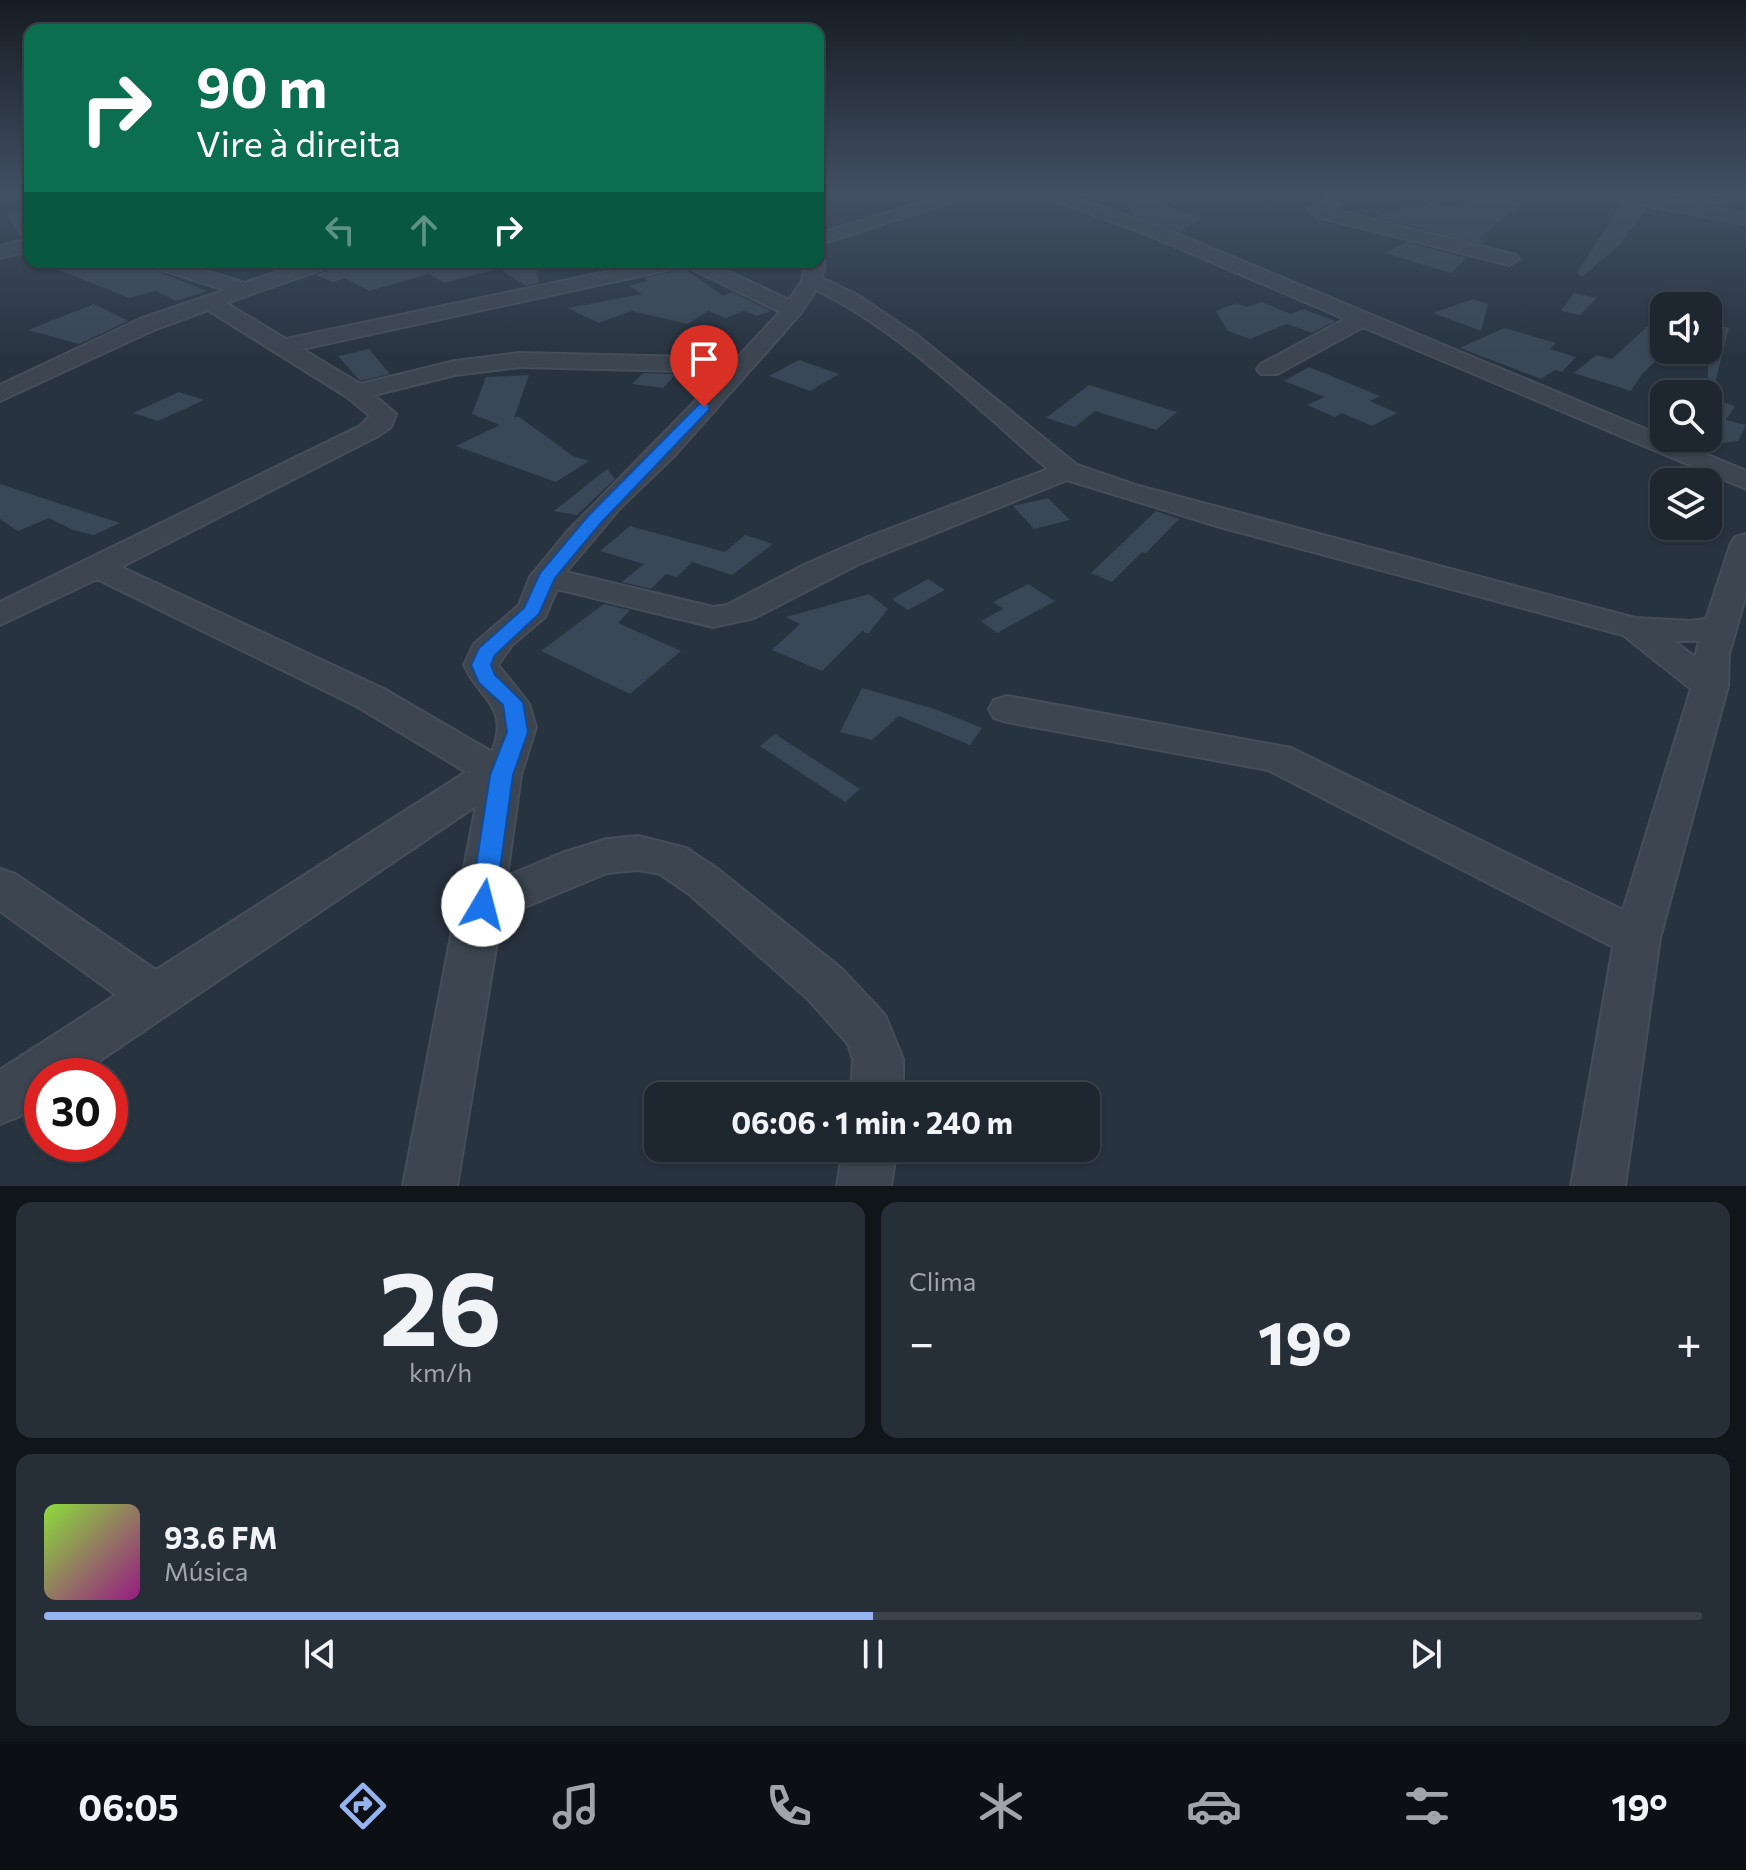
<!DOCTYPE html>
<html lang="pt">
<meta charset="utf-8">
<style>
:root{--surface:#1e2630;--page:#262e38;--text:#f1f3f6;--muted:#a1a5ab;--line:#3c434c;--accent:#95b2f1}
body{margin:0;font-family:Commissioner,sans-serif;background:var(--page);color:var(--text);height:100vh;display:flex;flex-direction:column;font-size:30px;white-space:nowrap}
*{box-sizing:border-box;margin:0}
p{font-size:26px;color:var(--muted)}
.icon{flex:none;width:44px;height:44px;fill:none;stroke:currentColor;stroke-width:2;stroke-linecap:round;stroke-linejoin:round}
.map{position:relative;height:1186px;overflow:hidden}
.panel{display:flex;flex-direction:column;gap:16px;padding:16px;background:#10151a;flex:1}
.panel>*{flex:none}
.top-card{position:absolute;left:24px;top:24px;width:800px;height:244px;border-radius:16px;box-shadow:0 2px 6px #0004,0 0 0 2px var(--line);background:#0b6e4f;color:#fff;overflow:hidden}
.tools{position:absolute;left:1650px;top:292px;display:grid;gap:16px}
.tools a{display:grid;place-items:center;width:72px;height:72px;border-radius:16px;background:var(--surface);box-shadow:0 2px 6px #0004,0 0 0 2px var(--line);font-size:40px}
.speed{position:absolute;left:24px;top:1058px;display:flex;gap:16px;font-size:40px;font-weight:700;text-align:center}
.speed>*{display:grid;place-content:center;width:104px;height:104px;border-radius:50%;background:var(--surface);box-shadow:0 2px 6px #0004,0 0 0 2px var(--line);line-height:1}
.speed .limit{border:12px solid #d22;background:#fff;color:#111}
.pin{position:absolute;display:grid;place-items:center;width:68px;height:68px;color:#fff;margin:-82px -34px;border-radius:50% 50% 50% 0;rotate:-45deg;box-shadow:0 0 8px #0007}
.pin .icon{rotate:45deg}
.me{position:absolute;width:88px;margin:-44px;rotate:8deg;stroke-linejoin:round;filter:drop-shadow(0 0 6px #0008)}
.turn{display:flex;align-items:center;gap:28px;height:168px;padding:0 40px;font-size:36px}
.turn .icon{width:104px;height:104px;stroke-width:2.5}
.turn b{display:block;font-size:56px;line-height:68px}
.lanes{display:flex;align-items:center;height:76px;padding:0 40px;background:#0003;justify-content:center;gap:40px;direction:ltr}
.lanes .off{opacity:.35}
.big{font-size:60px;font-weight:700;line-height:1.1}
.panel .tile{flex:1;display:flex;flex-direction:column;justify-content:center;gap:12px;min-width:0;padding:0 28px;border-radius:16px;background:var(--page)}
.panel .dial{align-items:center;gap:0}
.dial b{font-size:104px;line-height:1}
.song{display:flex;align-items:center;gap:24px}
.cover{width:96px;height:96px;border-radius:12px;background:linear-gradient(135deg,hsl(90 70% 55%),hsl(310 70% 35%))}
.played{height:8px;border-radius:4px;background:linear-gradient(90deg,var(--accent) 50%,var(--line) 50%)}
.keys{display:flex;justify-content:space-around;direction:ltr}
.heat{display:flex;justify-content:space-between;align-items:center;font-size:44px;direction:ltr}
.panel .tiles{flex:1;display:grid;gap:16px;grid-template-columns:1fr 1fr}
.tile:last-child{grid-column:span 2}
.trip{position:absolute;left:644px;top:1082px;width:456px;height:80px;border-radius:16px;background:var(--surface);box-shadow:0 2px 6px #0004,0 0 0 2px var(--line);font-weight:700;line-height:80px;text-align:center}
.dock{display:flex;height:128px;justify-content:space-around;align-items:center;background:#0c0f13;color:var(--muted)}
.dock .icon{width:56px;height:56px}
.dock .active{color:var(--accent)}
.dock b{font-size:36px;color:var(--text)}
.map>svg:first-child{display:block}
</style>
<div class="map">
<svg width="1746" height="1186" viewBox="0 0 1746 1186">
<rect width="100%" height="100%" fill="#283340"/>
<path fill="#3a4756" d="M1126,193H1184L1163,205L1204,217L1180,232L1133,215Z
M1686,193L1729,200L1723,207L1682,199Z
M1476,194L1522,203L1478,239L1485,240L1482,244L1375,217L1407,206L1418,209L1432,202L1456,208Z
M1621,204L1646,209L1621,243L1582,277L1577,273Z
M30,210V236L22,238L6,215Z
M1407,242L1467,258L1451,273L1385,253Z
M83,262H135L207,291L176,301L156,291L129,298L57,269Z
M337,262H500L501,268L444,283L429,274L369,291L345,278L333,282L315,275L332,269Z
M535,262L539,283L526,286L500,269Z
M685,269L723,296L732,292L771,311L757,316L744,311L726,318L708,311L688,324L632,311L599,323L567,308L642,294L629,286L648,281L644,278Z
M1574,293L1597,298L1580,315L1561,311Z
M1473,299L1488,304L1481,331L1433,313Z
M1262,302L1291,314L1303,309L1335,321L1312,333L1287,324L1250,339L1228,331L1216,311L1237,303L1246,307Z
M94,304L128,321L79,344L28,330Z
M1652,322L1664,324V353L1642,374L1631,391L1574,373L1596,355L1612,359Z
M1708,324L1729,328L1715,383L1708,382Z
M1504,328L1556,343L1550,349L1576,357L1562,372L1555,370L1541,379L1460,348Z
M369,349L390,374L360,381L338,356Z
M799,360L839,374L810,391L769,376Z
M1309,367L1380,396L1370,401L1397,413L1372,426L1342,413L1335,417L1307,405L1325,397L1284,381Z
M643,373L676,374L663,388L632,384Z
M529,375L514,418L518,416L573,456L589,461L556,482L456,446L500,425L472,414L486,377Z
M1089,385L1177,412L1156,430L1095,411L1075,427L1046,418Z
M179,392L204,400L158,421L133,413Z
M1716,400L1735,406L1726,420L1746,425L1738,441L1722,443L1712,440L1708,445V411Z
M607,469L615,479L577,515L554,511Z
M0,484L73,508L120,523L94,535L73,530L49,518L18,531L0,519Z
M1048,498L1070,520L1034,529L1013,506Z
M1156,511L1179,519L1146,553L1142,552L1112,582L1091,573Z
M630,526L725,552L745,535L773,544L732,575L692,562L677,577L666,574L651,589L622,582L644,564L600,551Z
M928,579L945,590L908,610L892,599Z
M1028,584L1055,601L997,633L981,621L1003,609L993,602Z
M869,594L888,609L868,634L862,631L822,671L772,650L800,624L786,617Z
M604,604L630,610L618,623L681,651L630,694L541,651Z
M862,688L935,709L982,728L970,745L899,716L872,740L840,732Z
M775,734L832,771L860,789L845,802L760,746Z"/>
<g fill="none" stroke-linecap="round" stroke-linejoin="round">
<g stroke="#454e59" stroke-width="4">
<path id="minor" d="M954,193H980L818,245V234Z
M1034,193H1059L1163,228L1746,471V489L1363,327L1277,374H1261L1257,369L1261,364L1345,319L1151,236Z
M1339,193H1363L1330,209L1516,255L1519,259L1509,265L1315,216L1308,208Z
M1597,193H1634L1746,214V224L1605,198Z
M30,239V251L0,258V246Z
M818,257L825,262L822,278L857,295L918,336L1077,465L1135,485L1635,618L1691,621L1706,619L1731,543L1735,537L1746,534V595L1729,654L1728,686L1660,938L1625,1186H1571L1613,947L1268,770L1007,722L994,718L989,709L994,700L1007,696L1291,748L1623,910L1691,689L1623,635L1220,527L1067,480L859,564L754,618L713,627L557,589L545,617L512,645L498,665L529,704L536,727L521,775L507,876L562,853L607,839L638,836L686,848L719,870L842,969L885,1015L903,1059V1096H851L853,1059L848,1044L808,999L689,894L660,874L638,870L607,873L501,917L457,1186H403L476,806L77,1076H42V1100L18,1117L0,1124V1070L116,995L0,911V869L15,874L156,970L466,772L358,707L97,579L0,625V602L360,426L370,416L347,397L208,310L156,329L0,401V385L140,319L225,290L150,266L147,262H177L245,283L306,262H334L331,266L226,303L286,339L653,262H708L789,300L802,281L805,262H818ZM686,266L780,312L737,358L520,353L455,361L360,384L302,349ZM816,290C903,332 975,407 1048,469L868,537L806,564L727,605L713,607L566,572L620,508L675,455L800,314ZM520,367L724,372L567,532L530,577L519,605L474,644L464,665C481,702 510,705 492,752L384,689L121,567L378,436L391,427L396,414L374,395L455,375ZM1674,641H1699L1695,657Z
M843,1148H897L891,1186H837Z"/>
</g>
<use href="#minor" fill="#3c4550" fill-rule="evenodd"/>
</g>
<linearGradient id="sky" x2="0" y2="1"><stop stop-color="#161c23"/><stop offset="0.54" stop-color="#425064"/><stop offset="1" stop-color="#425064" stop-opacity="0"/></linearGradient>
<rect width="1746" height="359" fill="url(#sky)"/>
<path fill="#1a73e8" stroke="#114b97" stroke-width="2" d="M704,403L709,404V410L600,524L555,578L539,614L495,655L491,665L495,675L523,702L528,732L513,775L495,905L492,913L483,916L474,913L470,905L490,775L507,732L503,705L479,683L471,665L479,648L524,608L540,573L588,516L699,404Z"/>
</svg>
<div class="tools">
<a><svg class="icon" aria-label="sound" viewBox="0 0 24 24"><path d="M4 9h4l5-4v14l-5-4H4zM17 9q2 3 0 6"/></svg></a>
<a><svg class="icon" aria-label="search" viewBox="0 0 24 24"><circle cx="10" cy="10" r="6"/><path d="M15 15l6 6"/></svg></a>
<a><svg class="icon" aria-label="layers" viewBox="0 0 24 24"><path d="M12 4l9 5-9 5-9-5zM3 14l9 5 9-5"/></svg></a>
</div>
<div class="speed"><div class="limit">30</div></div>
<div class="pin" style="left:704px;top:407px;background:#d93025"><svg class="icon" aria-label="arrive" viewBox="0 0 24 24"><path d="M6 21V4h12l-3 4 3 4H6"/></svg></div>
<svg class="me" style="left:483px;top:905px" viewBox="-20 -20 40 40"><circle r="19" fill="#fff"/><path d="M0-13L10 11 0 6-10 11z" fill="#1a73e8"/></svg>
<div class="trip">06:06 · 1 min · 240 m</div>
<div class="top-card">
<div class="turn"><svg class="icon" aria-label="right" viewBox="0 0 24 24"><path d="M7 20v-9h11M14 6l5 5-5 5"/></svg><div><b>90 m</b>Vire à direita</div></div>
<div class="lanes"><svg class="icon off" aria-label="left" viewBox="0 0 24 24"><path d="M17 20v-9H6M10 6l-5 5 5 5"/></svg><svg class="icon off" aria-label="ahead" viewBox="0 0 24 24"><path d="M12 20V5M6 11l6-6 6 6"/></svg><svg class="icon" aria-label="right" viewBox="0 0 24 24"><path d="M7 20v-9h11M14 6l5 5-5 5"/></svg></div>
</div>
</div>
<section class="panel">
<div class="tiles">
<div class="tile dial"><b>26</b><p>km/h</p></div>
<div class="tile"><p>Clima</p>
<div class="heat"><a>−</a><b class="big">19°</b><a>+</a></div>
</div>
<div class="tile">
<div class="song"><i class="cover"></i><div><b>93.6 FM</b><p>Música</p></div></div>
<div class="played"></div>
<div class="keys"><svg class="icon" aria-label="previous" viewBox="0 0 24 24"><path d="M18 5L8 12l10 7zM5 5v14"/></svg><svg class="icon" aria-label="pause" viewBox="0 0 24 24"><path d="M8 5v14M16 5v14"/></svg><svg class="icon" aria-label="next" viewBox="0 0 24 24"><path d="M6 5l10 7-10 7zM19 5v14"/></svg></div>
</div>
</div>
</section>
<nav class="dock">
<b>06:05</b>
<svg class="icon active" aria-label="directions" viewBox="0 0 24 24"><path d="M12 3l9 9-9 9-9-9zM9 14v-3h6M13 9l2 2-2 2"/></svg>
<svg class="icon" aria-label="music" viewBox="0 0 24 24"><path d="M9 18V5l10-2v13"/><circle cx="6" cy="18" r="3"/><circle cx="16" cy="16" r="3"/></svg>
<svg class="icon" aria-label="phone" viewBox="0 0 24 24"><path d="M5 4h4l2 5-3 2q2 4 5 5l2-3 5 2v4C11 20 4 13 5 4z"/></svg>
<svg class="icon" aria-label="climate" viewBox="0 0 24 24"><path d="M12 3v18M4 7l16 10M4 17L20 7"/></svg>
<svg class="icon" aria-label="car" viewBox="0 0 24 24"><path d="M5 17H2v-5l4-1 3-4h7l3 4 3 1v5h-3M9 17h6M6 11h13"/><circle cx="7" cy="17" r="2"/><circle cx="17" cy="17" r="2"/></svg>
<svg class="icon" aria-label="filters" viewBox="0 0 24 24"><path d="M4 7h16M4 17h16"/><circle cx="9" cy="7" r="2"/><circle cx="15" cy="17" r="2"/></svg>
<b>19°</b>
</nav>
